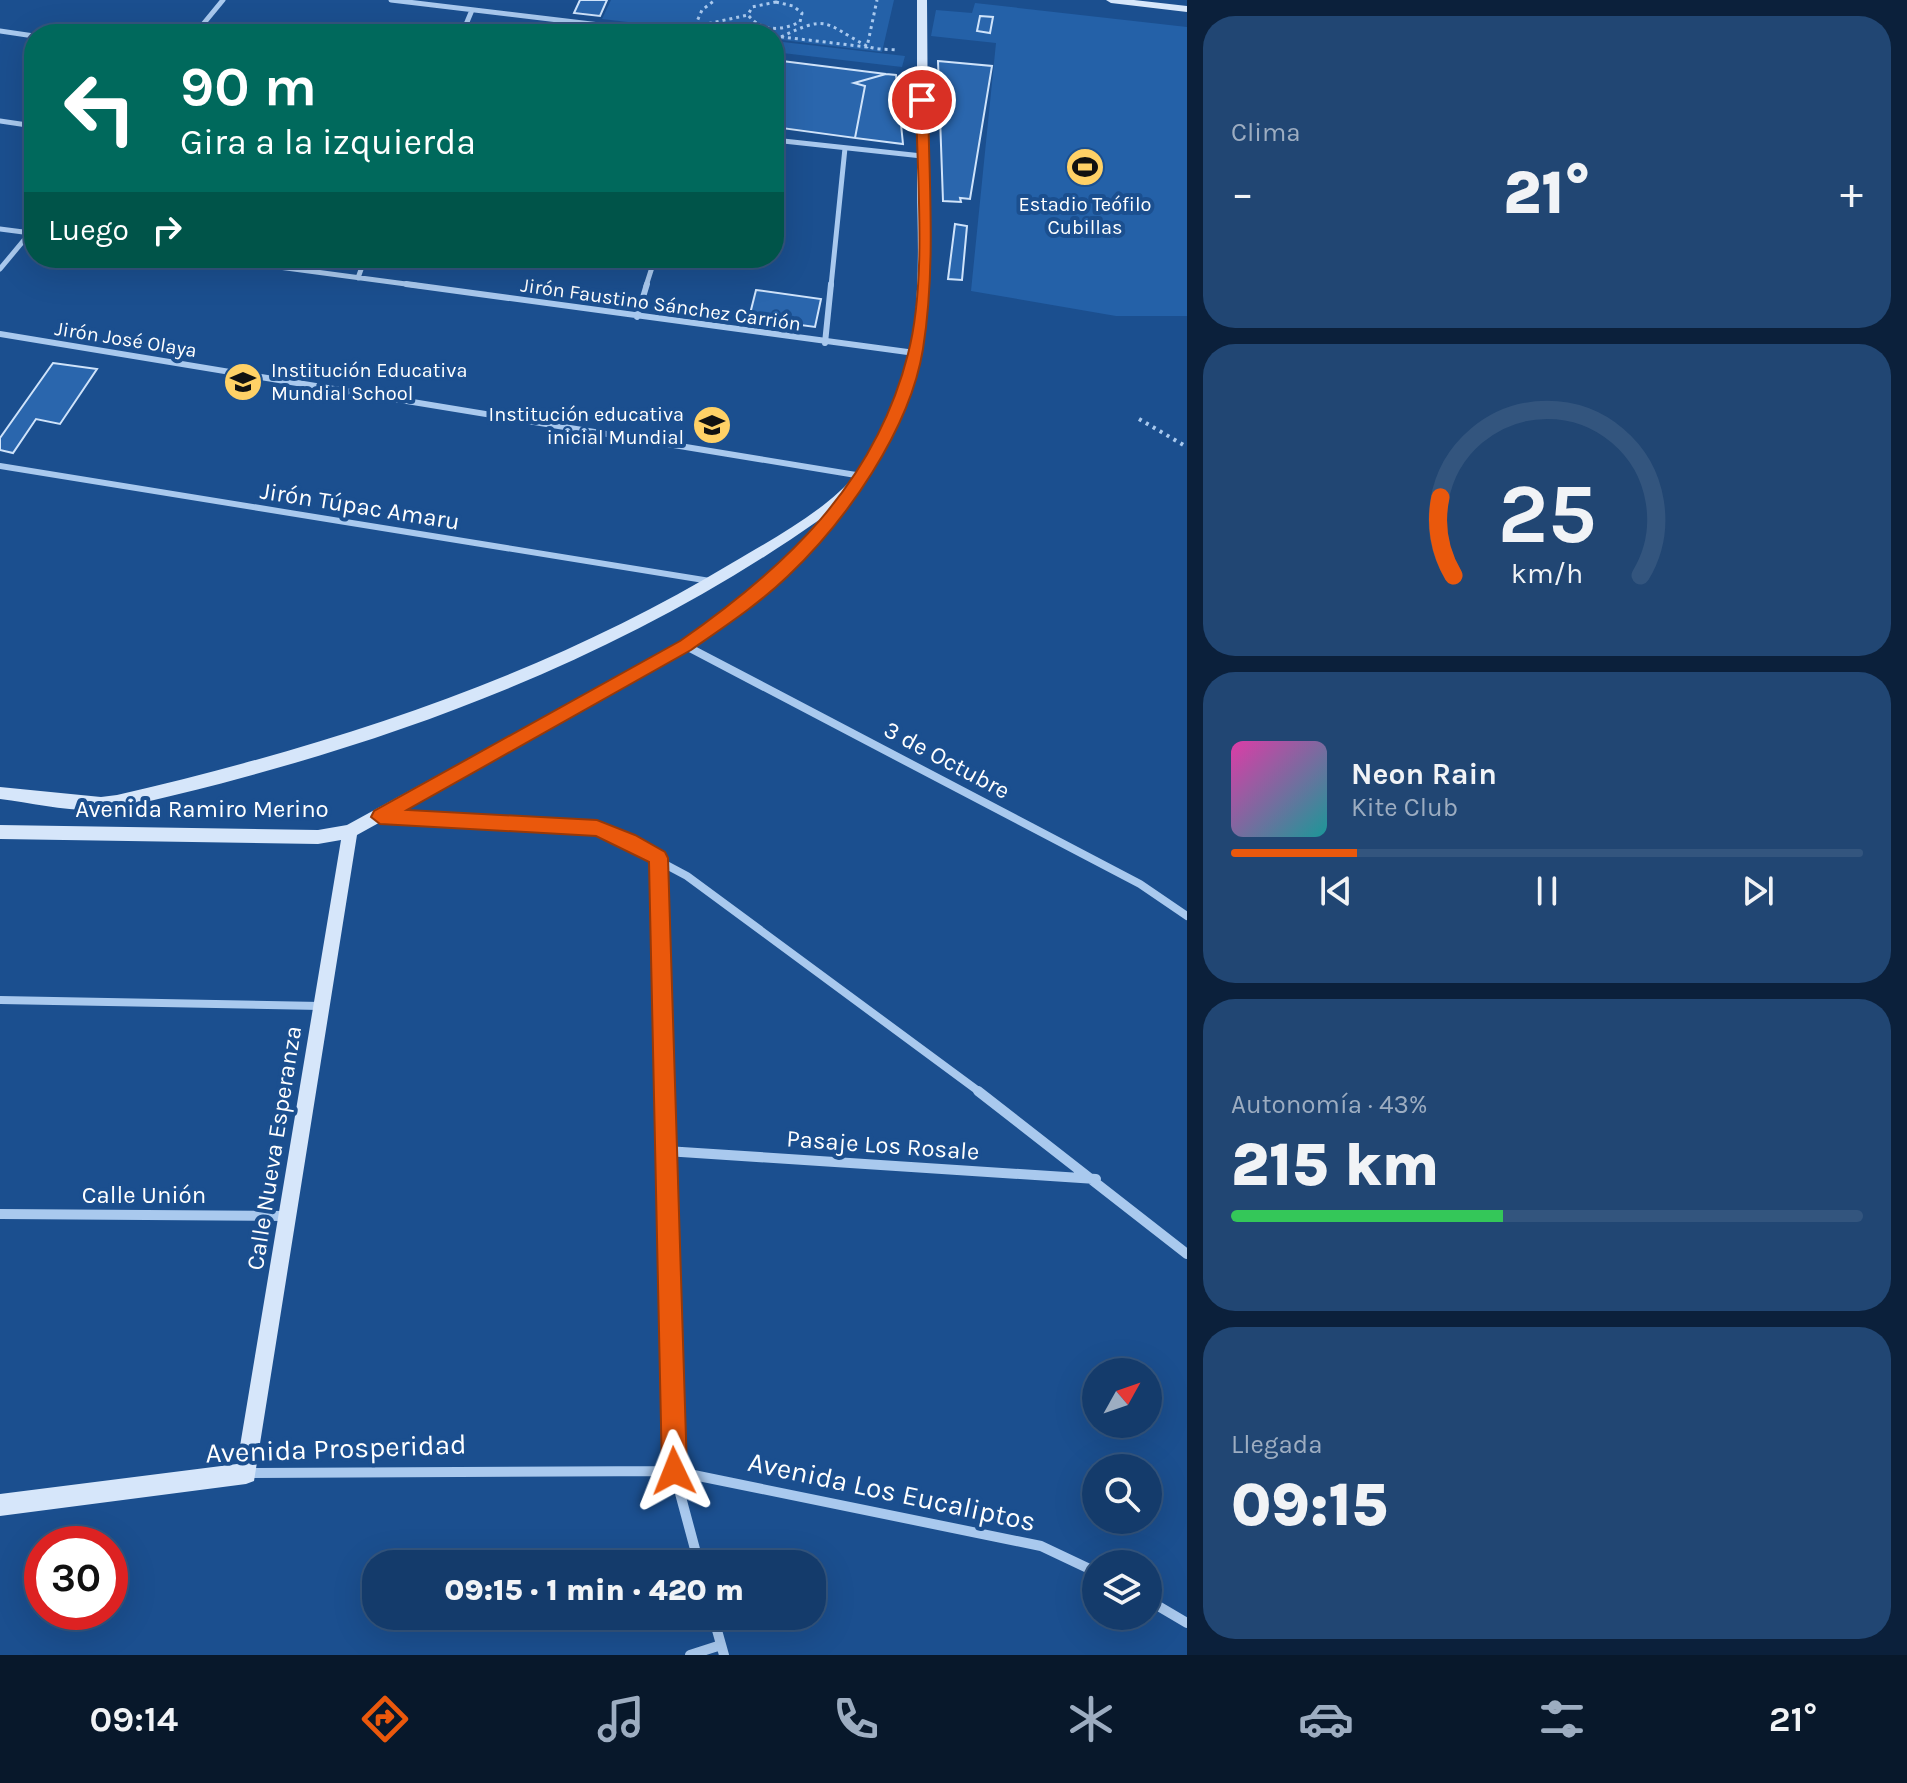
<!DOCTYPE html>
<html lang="es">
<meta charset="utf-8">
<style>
:root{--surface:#143b6b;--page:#214673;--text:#f1f3f6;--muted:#9dadc1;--line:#33557e;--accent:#ea580c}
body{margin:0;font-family:Karla,sans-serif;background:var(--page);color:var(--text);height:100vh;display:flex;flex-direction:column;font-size:30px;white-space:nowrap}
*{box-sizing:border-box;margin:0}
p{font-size:26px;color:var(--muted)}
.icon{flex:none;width:44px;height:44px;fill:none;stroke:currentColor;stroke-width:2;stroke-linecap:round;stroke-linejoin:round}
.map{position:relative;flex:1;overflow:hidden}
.panel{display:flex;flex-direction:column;gap:16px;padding:16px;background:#0b203b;width:720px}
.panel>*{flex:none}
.top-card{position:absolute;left:24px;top:24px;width:760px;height:244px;border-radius:32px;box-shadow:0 8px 32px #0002,0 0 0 2px var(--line);background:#00695c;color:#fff;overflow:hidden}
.needle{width:52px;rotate:50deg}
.fabs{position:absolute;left:1082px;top:1358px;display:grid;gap:16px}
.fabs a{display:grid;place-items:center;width:80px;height:80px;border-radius:50%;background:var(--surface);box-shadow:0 8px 32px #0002,0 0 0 2px var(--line);font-size:40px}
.speed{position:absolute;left:24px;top:1526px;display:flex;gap:16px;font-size:40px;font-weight:700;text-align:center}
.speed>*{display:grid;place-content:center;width:104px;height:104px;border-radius:50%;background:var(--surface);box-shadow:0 8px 32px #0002,0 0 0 2px var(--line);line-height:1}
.speed .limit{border:12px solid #d22;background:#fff;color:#111}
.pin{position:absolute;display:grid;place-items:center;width:68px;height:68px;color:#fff;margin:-34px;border:4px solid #fff;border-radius:50%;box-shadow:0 2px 8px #0007}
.me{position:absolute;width:88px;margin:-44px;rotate:358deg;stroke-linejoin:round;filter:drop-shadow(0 0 6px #0008)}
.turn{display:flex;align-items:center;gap:28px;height:168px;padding:0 24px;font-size:36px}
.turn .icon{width:104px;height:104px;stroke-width:2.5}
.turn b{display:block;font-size:56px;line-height:68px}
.then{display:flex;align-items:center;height:76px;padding:0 24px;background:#0003;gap:16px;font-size:30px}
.big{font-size:60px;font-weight:800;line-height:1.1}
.panel .tile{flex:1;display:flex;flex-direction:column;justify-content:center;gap:12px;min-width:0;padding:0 28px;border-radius:32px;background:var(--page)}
.panel .dial{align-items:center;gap:0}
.dial svg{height:208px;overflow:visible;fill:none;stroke:var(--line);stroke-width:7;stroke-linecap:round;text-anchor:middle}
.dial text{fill:var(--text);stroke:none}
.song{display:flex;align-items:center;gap:24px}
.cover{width:96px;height:96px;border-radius:12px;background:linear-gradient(135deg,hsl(320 70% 55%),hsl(180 70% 35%))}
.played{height:8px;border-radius:4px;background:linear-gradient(90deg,var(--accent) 20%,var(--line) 20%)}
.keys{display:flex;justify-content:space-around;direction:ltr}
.heat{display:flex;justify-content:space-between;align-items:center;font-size:44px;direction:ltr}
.charge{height:12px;border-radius:6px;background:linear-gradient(90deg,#34c759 43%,var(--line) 0)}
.trip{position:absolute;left:362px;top:1550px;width:464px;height:80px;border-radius:32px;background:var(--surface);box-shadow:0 8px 32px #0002,0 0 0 2px var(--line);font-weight:800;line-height:80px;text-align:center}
.tab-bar{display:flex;height:128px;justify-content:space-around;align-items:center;background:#08182b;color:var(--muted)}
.tab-bar .icon{width:56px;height:56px}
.tab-bar .on{color:var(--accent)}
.tab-bar b{font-size:36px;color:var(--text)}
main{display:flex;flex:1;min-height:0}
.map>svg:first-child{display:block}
</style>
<main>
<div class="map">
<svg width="1187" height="1655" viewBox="0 0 1187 1655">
<rect width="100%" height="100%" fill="#1b4f8f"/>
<path fill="#2461a8" d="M611,0H894L882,52L774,39V34H732L602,19Z
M975,3L1187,27V316H1116L971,291L996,43L931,36L936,10L972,13Z
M774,41L905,56L902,67L774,52Z"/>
<path fill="#2a66ad" stroke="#cfe3fa" stroke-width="2" d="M580,0H607L600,16L574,13Z
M980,16L993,17L990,33L977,31Z
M774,60L886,74L854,83L865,86L855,138L774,127Z
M938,61L992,66L970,199L960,198L961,202L943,201Z
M886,74L896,75L903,144L855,138L865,86L854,83Z
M955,224L967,226L962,280L948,279Z
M756,290L821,299L815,327L749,318Z
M53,363L97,369L60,424L36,419L13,453L0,450V438Z"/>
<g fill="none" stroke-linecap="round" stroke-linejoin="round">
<path stroke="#a9c9ee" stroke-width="3" stroke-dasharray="3 4" stroke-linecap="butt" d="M776,2L793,6L802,13L800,22C781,31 762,32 748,15L752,7Z
M702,25L748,15
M695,26L702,10L715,0
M693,27L756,34
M774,36L867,47L877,0
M781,37C828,14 824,23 865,45C873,50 887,49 897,50"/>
<path stroke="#a9c9ee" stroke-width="4" stroke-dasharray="3 5" stroke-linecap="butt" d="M1139,419L1187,447"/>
<path stroke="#a9c9ee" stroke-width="5" d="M391,0L675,34
M0,31L34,36
M195,34L223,0
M462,34L472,10
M0,121L34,126
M774,140L922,156
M0,229L31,233
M211,258L421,286
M0,269L34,228
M358,278L365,258
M646,286L655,258
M831,286L845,148"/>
<path stroke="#a9c9ee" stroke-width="6" d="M406,284L915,353
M637,317L647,284
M0,334L862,476
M825,343L831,284
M0,466L710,581"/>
<path stroke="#a9c9ee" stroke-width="8" d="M686,646L1140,884L1187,916
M381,817L597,828L687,876L981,1093
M659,858L665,1093
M0,1000L321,1006"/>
<path stroke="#a9c9ee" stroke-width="10" d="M665,1091L674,1471L699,1564
M978,1091L1187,1254
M666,1151L1096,1179
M0,1214L286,1216
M247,1473L674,1471L1041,1546L1096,1572
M1148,1600L1187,1623
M713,1616L724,1655
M690,1655L721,1645"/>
<path fill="#d6e6fa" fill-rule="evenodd" d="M917,0H927L929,269L924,341L913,387L895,432L875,468L851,495V500L787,577L691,650L357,835L254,1481L246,1484L0,1516V1494L237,1464L341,840L318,844L0,839V825L318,830L347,825L681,642L777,569L819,520C646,642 448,722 245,777C213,786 182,793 150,801C135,804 119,810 103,810C69,812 33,803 0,799V787L101,797L117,795C333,745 541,678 732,563C774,538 826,511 858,472C877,449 890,418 900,390C922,324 918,252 917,183C917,122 917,61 917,0Z
M1106,0H1134L1187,6V12L1111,3Z"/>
</g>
<path fill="#ea580c" stroke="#983908" stroke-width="2" d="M922,97L928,100C929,183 936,268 923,349C910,430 846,521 788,576C759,604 724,627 691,650L407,810L597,820L635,835L665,852L668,858L687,1471L683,1480L674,1483L666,1480L662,1471L649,862L596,836L380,824L371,817L374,811L680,641C785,568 875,484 908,354C927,281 917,178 916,100Z"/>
<defs>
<g id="stadium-disc" transform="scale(2)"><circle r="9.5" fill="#ffd166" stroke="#1b4f8f"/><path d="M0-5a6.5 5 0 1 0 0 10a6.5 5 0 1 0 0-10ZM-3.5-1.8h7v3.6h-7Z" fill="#111"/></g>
<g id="school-disc" transform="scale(2)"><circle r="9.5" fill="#ffd166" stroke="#1b4f8f"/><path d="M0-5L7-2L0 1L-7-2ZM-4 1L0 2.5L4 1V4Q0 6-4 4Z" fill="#111"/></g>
</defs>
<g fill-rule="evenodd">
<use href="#stadium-disc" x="1085" y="167"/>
<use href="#school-disc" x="243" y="382"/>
<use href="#school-disc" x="712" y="425"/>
</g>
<g text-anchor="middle" stroke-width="8" stroke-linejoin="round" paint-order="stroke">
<g font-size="20" fill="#fff" stroke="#1b4f8f">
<text x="1085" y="211">Estadio Teófilo<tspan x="1085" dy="23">Cubillas</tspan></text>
<text x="271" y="377" text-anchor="start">Institución Educativa<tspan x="271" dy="23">Mundial School</tspan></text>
<text x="684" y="421" text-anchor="end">Institución educativa<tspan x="684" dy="23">inicial Mundial</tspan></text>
</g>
<g font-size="20" fill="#fff" stroke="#1b4f8f">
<text transform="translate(661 304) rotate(8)" y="7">Jirón Faustino Sánchez Carrión</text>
<text transform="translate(126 339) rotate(9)" y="7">Jirón José Olaya</text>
</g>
<g font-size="24" fill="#fff" stroke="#1b4f8f">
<text transform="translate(360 506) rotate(9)" y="8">Jirón Túpac Amaru</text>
<text transform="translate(947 760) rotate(28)" y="8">3 de Octubre</text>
<text x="202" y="817">Avenida Ramiro Merino</text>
<text transform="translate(883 1145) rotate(4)" y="8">Pasaje Los Rosale</text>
<text transform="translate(274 1148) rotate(-81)" y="8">Calle Nueva Esperanza</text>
<text x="144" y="1203">Calle Unión</text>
</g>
<g font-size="28" fill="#fff" stroke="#1b4f8f">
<text transform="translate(336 1448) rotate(-2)" y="10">Avenida Prosperidad</text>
<text transform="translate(892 1491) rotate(12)" y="10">Avenida Los Eucaliptos</text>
</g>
</g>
</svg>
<div class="fabs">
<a><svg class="needle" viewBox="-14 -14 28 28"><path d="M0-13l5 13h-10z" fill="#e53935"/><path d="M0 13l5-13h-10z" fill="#9dadc1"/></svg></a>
<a><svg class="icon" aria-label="search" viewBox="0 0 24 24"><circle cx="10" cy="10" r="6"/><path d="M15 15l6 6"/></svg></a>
<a><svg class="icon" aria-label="layers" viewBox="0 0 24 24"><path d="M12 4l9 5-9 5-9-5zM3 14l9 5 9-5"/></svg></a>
</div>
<div class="speed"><div class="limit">30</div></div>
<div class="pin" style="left:922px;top:100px;background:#d93025"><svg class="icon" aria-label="arrive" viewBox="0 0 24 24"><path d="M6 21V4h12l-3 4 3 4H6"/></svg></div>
<svg class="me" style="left:674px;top:1471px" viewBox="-20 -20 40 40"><path d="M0-17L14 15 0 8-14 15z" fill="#ea580c" stroke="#fff" stroke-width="4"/></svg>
<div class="trip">09:15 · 1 min · 420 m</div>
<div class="top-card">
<div class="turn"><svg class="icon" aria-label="left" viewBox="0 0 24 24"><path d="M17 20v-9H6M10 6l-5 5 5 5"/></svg><div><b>90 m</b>Gira a la izquierda</div></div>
<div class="then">Luego<svg class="icon" aria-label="right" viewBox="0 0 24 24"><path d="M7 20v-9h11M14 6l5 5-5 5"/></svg></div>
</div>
</div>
<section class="panel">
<div class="tile"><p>Clima</p>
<div class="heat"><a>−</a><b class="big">21°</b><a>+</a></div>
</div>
<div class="tile dial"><svg viewBox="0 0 100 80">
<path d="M14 69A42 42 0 1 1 86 69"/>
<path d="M14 69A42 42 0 0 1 9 39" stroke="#ea580c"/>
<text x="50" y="56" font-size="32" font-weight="700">25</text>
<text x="50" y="72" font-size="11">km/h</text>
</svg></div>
<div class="tile">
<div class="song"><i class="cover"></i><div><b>Neon Rain</b><p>Kite Club</p></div></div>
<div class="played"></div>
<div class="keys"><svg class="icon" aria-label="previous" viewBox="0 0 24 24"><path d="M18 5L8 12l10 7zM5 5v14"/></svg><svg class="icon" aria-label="pause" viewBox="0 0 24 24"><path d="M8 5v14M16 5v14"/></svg><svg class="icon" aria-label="next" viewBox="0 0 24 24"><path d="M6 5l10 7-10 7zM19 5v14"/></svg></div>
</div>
<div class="tile"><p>Autonomía · 43%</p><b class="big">215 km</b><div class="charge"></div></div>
<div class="tile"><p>Llegada</p><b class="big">09:15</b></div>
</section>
</main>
<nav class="tab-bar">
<b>09:14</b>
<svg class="icon on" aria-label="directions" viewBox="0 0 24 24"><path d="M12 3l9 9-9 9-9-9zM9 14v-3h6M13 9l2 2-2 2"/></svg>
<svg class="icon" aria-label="music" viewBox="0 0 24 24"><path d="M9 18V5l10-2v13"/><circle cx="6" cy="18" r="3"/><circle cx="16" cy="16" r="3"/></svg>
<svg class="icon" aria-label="phone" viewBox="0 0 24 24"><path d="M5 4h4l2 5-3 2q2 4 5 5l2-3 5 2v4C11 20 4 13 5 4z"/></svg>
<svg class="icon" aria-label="climate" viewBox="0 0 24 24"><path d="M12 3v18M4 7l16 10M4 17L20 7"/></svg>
<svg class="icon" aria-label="car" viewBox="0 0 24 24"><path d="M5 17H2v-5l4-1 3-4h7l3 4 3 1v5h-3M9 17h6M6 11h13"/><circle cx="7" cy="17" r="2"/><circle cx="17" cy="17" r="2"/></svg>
<svg class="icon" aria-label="filters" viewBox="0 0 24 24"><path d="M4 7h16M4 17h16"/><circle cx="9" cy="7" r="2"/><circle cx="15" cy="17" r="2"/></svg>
<b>21°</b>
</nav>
